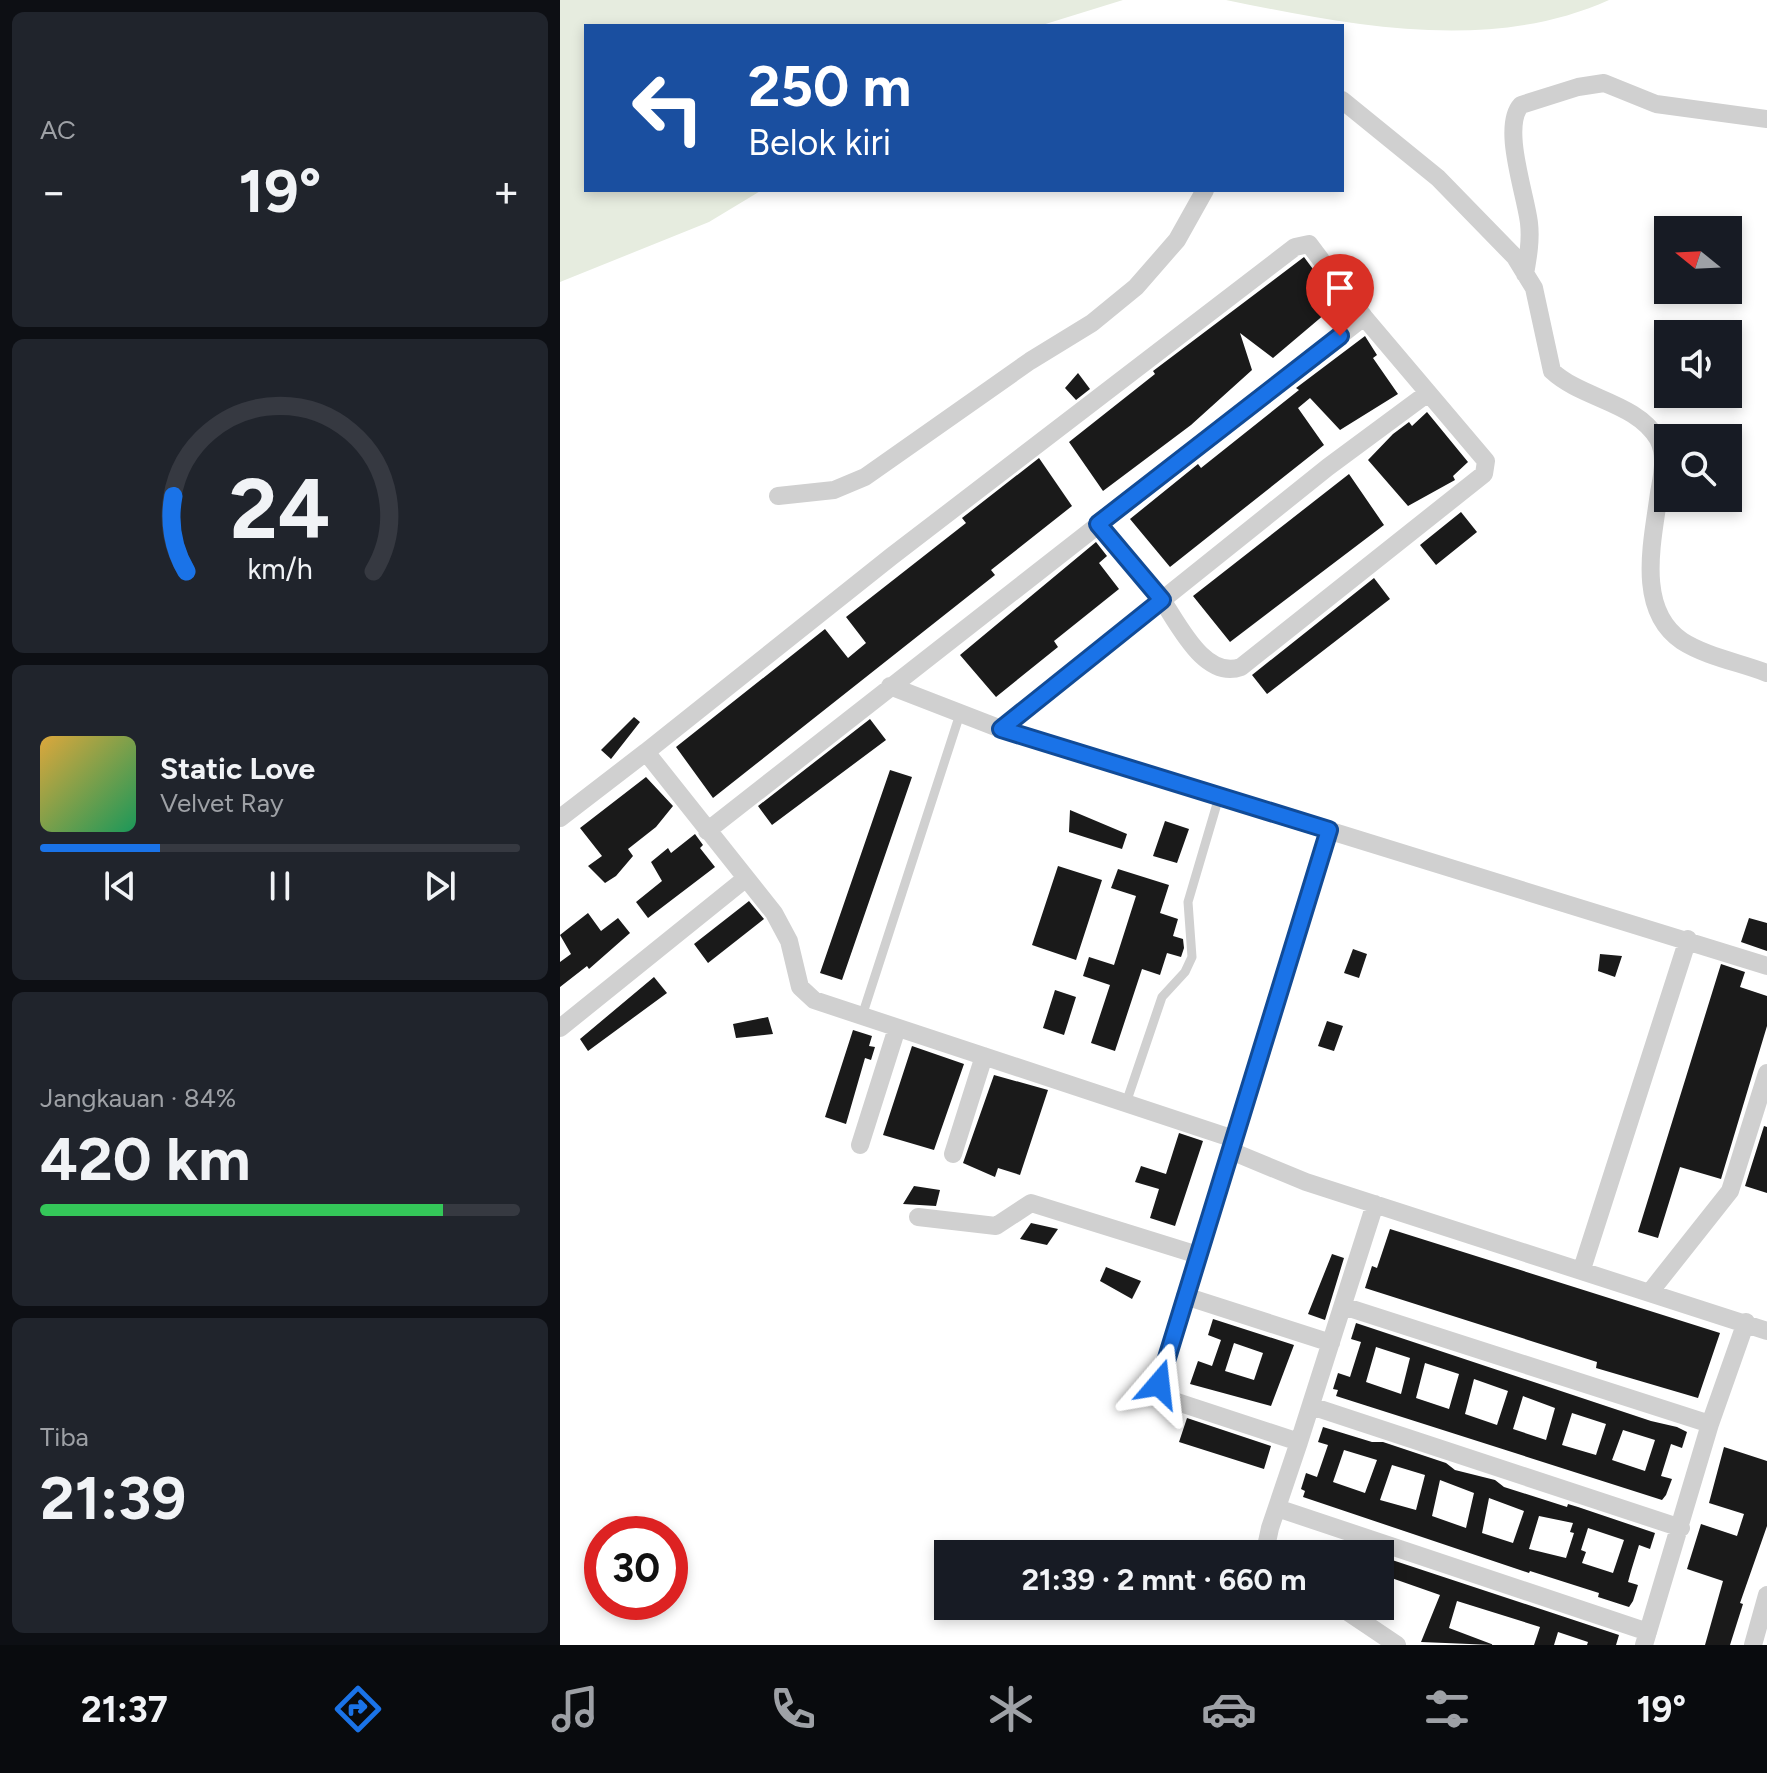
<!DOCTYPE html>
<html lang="id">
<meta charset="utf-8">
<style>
:root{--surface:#171b24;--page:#20242c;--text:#f1f3f6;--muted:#9ea1a6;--line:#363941;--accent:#1a73e8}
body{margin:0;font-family:Figtree,sans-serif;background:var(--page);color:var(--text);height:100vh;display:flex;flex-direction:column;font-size:30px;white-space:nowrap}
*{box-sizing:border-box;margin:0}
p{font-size:26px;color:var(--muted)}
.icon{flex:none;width:44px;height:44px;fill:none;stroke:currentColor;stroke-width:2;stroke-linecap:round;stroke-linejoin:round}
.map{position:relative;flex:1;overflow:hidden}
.drawer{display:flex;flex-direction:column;gap:12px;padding:12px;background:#0d0f14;width:560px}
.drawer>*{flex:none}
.banner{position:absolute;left:24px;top:24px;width:760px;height:168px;border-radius:0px;box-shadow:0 4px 12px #0003;background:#1a4fa0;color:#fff;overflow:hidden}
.needle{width:52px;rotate:288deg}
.controls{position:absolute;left:1094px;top:216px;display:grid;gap:16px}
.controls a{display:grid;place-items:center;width:88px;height:88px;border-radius:0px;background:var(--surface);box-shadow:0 4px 12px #0003;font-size:40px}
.speed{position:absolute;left:24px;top:1516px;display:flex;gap:16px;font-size:40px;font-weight:700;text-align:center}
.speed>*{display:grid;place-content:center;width:104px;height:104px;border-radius:50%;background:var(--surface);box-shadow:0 4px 12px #0003;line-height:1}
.speed .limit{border:12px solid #d22;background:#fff;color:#111}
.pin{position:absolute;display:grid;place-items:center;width:68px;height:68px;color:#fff;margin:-82px -34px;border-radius:50% 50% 50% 0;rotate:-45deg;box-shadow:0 0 8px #0007}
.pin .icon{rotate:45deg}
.me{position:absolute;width:88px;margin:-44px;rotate:17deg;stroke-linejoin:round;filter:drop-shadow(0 0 6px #0008)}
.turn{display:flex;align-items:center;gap:28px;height:168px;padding:0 32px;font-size:36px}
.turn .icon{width:104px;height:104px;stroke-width:2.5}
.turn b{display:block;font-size:56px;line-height:68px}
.big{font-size:60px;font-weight:700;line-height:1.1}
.drawer .tile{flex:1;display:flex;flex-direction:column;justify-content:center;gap:12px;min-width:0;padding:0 28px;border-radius:12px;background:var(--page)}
.drawer .dial{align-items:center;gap:0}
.dial svg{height:208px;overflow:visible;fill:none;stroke:var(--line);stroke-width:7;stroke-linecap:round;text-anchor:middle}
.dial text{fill:var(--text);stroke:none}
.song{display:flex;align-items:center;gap:24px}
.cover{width:96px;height:96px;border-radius:12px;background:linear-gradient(135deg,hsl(40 70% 55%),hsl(150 70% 35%))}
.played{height:8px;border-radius:4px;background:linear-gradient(90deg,var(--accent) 25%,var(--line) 25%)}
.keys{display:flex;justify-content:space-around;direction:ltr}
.heat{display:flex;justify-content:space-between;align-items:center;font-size:44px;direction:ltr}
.charge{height:12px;border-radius:6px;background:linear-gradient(90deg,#34c759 84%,var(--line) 0)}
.trip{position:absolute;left:374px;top:1540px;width:460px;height:80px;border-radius:0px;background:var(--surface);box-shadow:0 4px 12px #0003;font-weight:700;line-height:80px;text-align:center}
.dock{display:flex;height:128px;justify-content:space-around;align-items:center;background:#090b0e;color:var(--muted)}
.dock .icon{width:56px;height:56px}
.dock .current{color:var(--accent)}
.dock b{font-size:36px;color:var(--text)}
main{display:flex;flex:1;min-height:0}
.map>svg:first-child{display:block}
</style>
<main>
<section class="drawer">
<div class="tile"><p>AC</p>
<div class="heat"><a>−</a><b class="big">19°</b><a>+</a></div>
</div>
<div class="tile dial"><svg viewBox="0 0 100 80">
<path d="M14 69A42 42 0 1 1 86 69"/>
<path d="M14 69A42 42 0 0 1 9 40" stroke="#1a73e8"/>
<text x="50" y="56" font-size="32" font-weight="700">24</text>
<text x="50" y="72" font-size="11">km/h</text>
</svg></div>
<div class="tile">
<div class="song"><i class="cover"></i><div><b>Static Love</b><p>Velvet Ray</p></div></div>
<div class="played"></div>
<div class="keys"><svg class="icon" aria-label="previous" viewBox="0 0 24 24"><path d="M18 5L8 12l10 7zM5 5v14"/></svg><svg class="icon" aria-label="pause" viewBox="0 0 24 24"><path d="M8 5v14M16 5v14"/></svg><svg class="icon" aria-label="next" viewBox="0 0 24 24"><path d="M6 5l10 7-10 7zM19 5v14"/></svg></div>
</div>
<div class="tile"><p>Jangkauan · 84%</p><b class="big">420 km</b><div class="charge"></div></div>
<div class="tile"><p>Tiba</p><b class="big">21:39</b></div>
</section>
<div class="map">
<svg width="1207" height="1645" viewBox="0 0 1207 1645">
<rect width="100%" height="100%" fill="#fff"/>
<path fill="#e6ecdf" d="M0,0H563L479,26H26V190H202L149,222L0,282Z
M666,0H1049C929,54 789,25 666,0Z"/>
<path fill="#1a1a1a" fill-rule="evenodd" d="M744,257L778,303L713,358L680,333L692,370L631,425L543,491L509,442L595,374L593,371Z
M805,336L817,355L813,358L838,394L780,430L750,398L738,408L764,445L610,567L570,519L638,464L641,468L739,390L736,388Z
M518,373L530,389L516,400L505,388Z
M867,412L908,462L893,476L895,480L848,506L808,460L833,434L849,422L852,426Z
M479,458L512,506L431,570L435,575L153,798L116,747L265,629L288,658L306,643L286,617L406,523L402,518Z
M789,474L824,525L670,642L633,596Z
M901,512L917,532L876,565L860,545Z
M536,542L547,556L539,563L559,589L494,641L498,647L436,697L400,655Z
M814,578L830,599L707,694L692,675Z
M74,717L80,722L51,759L41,750Z
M310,719L326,740L212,825L198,806Z
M330,770L352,777L282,980L260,973Z
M86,777L113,806L96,827L68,849L73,856L56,876L45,883L28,866L42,856L20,828Z
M510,810L567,834L562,849L509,832Z
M605,821L629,829L617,863L593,856Z
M135,834L143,845L140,848L155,867L88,918L76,902L102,881L91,862L108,848L111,853Z
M498,866L542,880L516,960L472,945Z
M558,869L609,885L600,913L618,919L613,936L623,939L624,948L621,957L607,953L600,975L582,969L555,1051L531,1043L550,985L523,976L529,957L554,965L576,896L551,888Z
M189,901L204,919L148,963L134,944Z
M28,913L41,931L58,918L70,933L29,969L27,966L0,987V962L11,954L0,935Z
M1189,918L1207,923V951L1181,942Z
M793,949L807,954L799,978L784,973Z
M1040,954L1062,956L1055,977L1038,971Z
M1161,964L1185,972L1180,987L1207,996V1026L1161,1179L1120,1167L1098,1238L1078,1232Z
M94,977L107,993L28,1051L20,1039Z
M495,990L516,997L504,1035L483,1028Z
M208,1017L213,1034L176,1038L173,1024Z
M767,1021L783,1026L774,1051L758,1046Z
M293,1030L312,1036L309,1046L315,1047L311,1060L305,1058L286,1124L265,1117Z
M352,1046L404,1064L374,1150L323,1135Z
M434,1075L488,1090L460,1175L438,1168L435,1177L403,1163Z
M1204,1126L1207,1127V1193L1185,1186Z
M619,1133L643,1141L615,1226L590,1218L599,1189L575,1182L581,1166L606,1174Z
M354,1186L380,1190L376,1206L343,1204Z
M471,1223L498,1229L487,1245L460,1239Z
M830,1229L1160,1333L1138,1398L1036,1368L1037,1362L805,1288L812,1266L817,1268Z
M772,1254L784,1258L765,1320L748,1314Z
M546,1267L581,1281L572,1299L540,1281Z
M653,1319L734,1345L711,1406L630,1384L638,1361L652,1366L661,1340L648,1335ZM674,1343L703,1353L694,1380L665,1371Z
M796,1323L1091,1421L1117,1427L1127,1432L1122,1448L1111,1444L1101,1476L1112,1479L1106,1495L1102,1500L776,1396L778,1390L773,1389L778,1373L790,1377L801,1342L791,1339ZM816,1347L850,1358L841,1394L806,1382ZM865,1363L899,1374L889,1409L856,1398ZM914,1379L948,1391L937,1425L905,1414ZM963,1396L995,1408L986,1440L953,1429ZM1012,1413L1046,1424L1036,1455L1002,1445ZM1063,1430L1095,1440L1085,1471L1052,1460Z
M627,1418L711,1446L704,1469L619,1442Z
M763,1427L812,1442H823L886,1463L895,1470L935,1480L944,1487L1007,1507L1008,1504L1018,1507L1095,1533L1090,1549L1079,1545L1071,1571L1068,1582L1078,1585L1073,1601L1069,1607L1038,1597L1039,1593L970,1571L969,1573L743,1497L745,1491L741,1489L746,1473L757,1477L768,1445L758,1442ZM784,1450L817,1460L805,1493L773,1482ZM832,1465L865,1475L856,1510L820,1500ZM880,1480L914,1493L906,1528L872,1516ZM929,1498L964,1511L953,1543L922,1533ZM979,1516L1013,1523L1010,1532L1014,1533L1006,1558L969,1549ZM1028,1528L1064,1540L1053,1573L1022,1563L1026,1552L1021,1550Z
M1164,1447L1207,1461V1526L1180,1603L1183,1604L1170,1645H1145L1163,1581L1127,1569L1141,1524L1177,1536L1184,1514L1149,1503Z
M820,1556L1059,1635L1056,1645H1027L1028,1642L998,1632L994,1645H974L980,1627L897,1601L889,1628L934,1645L861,1642L880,1595L820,1574Z"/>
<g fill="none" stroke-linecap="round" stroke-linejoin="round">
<path stroke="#d0d0d0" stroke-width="9" d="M302,1016L400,714
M566,1103L602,997L625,972L632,957L628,902L659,797"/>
<path stroke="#d0d0d0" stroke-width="18" d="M782,100L878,178L955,257L974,288L992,371C1022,399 1076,402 1098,439C1107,455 1102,476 1099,493C1093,540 1075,609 1122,641C1145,656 1181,663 1207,673
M965,274C968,257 971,240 969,223C966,195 941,127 961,105L1018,87L1044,83L1096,104L1207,119
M218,496L274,490L305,477L470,361L532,323L576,287L617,240L645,190
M538,524L602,600L768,467L868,393
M330,686L441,729L1207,966
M441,729L602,600C619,625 645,680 681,667L924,474L926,461L804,317L749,244L735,247L332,556L86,752L214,913L229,941L240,987L254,1000L674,1139L599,1384L608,1399L739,1442L815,1204
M0,818L86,752
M147,831L804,317
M0,1028L185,879
M674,1139L769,830
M300,1145L337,1028
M671,1151L746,1182L1207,1331
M393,1154L424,1056
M358,1217L436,1226L471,1203L638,1255
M1022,1269L1128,939
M1090,1292L1170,1191L1207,1073
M625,1296L771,1343
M783,1306L1150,1424
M751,1406L1121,1528
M717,1508L1088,1632
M713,1554L707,1542L710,1528L739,1442
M779,1606L837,1645
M1084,1645L1150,1424L1186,1322
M1193,1645L1207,1595"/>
</g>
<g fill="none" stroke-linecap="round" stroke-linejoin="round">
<g stroke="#114b97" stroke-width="20">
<path id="route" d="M599,1384L769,830L441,729L602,600L538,524L780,336"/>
</g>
<use href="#route" stroke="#1a73e8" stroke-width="14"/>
</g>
</svg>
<div class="controls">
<a><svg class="needle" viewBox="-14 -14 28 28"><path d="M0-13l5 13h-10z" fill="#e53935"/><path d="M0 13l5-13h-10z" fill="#9ea1a6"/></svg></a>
<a><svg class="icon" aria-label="sound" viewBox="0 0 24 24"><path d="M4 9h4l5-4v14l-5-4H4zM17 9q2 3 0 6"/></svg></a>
<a><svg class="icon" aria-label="search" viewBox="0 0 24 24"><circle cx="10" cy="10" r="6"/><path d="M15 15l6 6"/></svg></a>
</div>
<div class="speed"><div class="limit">30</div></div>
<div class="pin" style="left:780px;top:336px;background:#d93025"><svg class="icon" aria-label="arrive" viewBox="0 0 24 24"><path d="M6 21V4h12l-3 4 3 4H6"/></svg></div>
<svg class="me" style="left:599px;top:1384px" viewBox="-20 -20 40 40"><path d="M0-17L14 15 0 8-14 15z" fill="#1a73e8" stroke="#fff" stroke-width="4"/></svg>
<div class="trip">21:39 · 2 mnt · 660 m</div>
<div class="banner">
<div class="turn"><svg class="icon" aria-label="left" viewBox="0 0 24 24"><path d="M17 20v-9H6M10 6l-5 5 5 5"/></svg><div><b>250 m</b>Belok kiri</div></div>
</div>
</div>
</main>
<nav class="dock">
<b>21:37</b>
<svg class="icon current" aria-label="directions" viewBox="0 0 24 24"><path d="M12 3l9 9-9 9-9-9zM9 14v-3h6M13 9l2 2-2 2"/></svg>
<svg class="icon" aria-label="music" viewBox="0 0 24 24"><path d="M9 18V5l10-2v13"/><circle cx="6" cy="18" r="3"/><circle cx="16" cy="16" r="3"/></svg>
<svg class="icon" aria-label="phone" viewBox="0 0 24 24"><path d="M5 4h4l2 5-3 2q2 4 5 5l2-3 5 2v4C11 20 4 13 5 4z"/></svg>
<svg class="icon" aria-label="climate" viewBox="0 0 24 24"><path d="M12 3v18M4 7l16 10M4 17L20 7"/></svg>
<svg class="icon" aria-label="car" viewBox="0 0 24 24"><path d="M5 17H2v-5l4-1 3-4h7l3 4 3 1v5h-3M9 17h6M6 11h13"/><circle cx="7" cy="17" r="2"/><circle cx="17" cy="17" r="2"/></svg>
<svg class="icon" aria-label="filters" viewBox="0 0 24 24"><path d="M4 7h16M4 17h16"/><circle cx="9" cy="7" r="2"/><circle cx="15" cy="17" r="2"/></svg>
<b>19°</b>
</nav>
